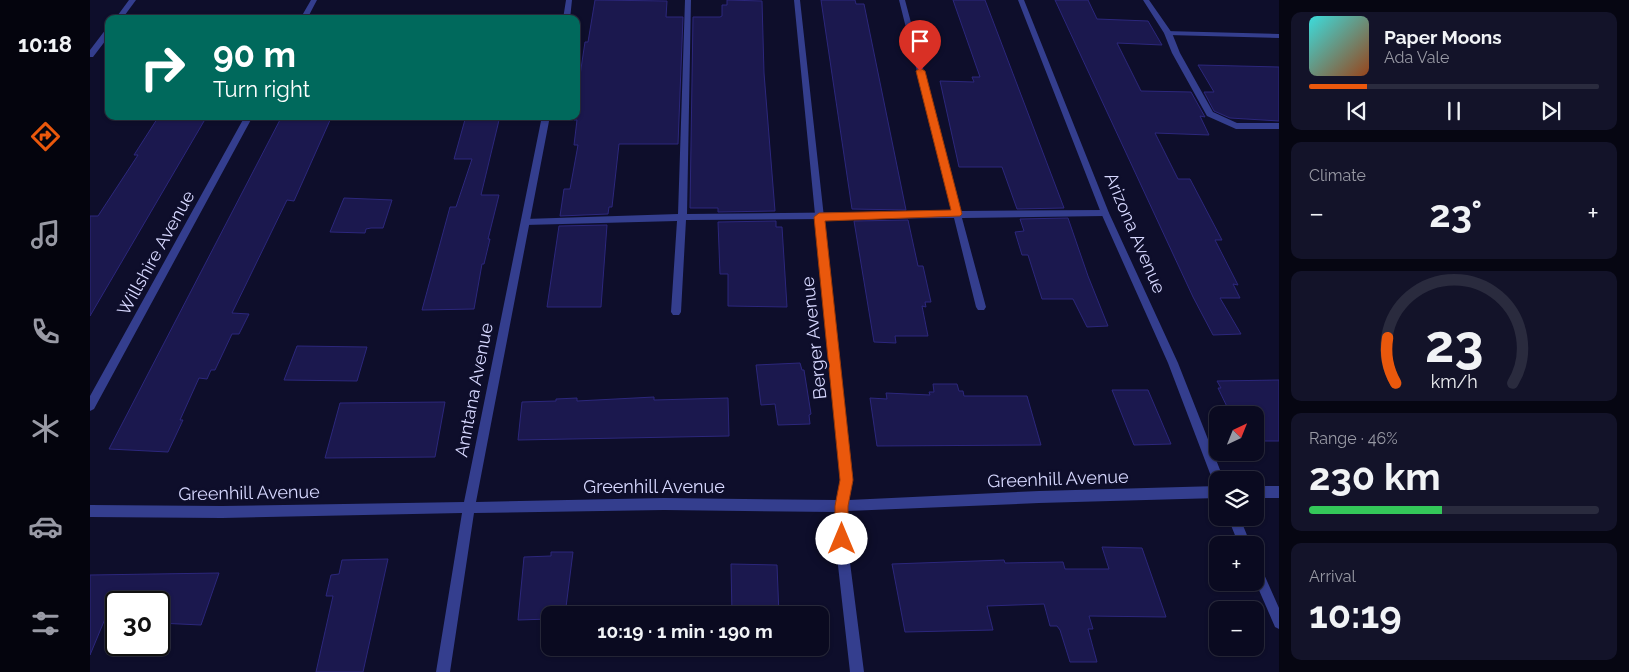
<!DOCTYPE html>
<meta charset="utf-8">
<style>
:root{--surface:#0a0a20;--page:#131329;--text:#f1f3f6;--muted:#999aa5;--line:#2a2b3e;--accent:#ea580c}
body{margin:0;font-family:Raleway,sans-serif;background:var(--page);color:var(--text);height:100vh;display:flex;flex-direction:column;font-size:19px;white-space:nowrap}
*{box-sizing:border-box;margin:0}
p{font-size:16px;color:var(--muted)}
.icon{flex:none;width:28px;height:28px;fill:none;stroke:currentColor;stroke-width:2;stroke-linecap:round;stroke-linejoin:round}
.map{position:relative;flex:1;overflow:hidden}
.panel{display:flex;flex-direction:column;gap:12px;padding:12px;background:#060612;width:350px}
.panel>*{flex:none}
.top-card{position:absolute;left:15px;top:15px;width:475px;height:105px;border-radius:10px;box-shadow:0 1px 4px #0004,0 0 0 1px var(--line);background:#00695c;color:#fff;overflow:hidden}
.needle{width:32px;rotate:43deg}
.fabs{position:absolute;left:1119px;top:406px;display:grid;gap:10px}
.fabs a{display:grid;place-items:center;width:55px;height:55px;border-radius:10px;background:var(--surface);box-shadow:0 1px 4px #0004,0 0 0 1px var(--line);font-size:25px}
.speed{position:absolute;left:15px;top:591px;display:flex;gap:10px;font-size:25px;font-weight:700;text-align:center}
.speed>*{display:grid;place-content:center;width:65px;height:65px;border-radius:50%;background:var(--surface);box-shadow:0 1px 4px #0004,0 0 0 1px var(--line);line-height:1}
.speed .limit{border:2px solid #111;border-radius:8px;background:#fff;color:#111}
.pin{position:absolute;display:grid;place-items:center;width:42px;height:42px;color:#fff;margin:-51px -21px;border-radius:50% 50% 50% 0;rotate:-45deg;box-shadow:0 0 5px #0007}
.pin .icon{rotate:45deg}
.me{position:absolute;width:55px;margin:-28px;rotate:0deg;stroke-linejoin:round;filter:drop-shadow(0 0 4px #0008)}
.turn{display:flex;align-items:center;gap:18px;height:105px;padding:0 25px;font-size:22px}
.turn .icon{width:65px;height:65px;stroke-width:2.5}
.turn b{display:block;font-size:35px;line-height:42px}
.big{font-size:38px;font-weight:700;line-height:1.1}
.panel .tile{flex:1;display:flex;flex-direction:column;justify-content:center;gap:8px;min-width:0;padding:0 18px;border-radius:10px;background:var(--page)}
.panel .dial{align-items:center;gap:0}
.dial svg{height:130px;overflow:visible;fill:none;stroke:var(--line);stroke-width:7;stroke-linecap:round;text-anchor:middle}
.dial text{fill:var(--text);stroke:none}
.song{display:flex;align-items:center;gap:15px}
.cover{width:60px;height:60px;border-radius:8px;background:linear-gradient(135deg,hsl(180 70% 55%),hsl(20 70% 35%))}
.played{height:5px;border-radius:2px;background:linear-gradient(90deg,var(--accent) 20%,var(--line) 20%)}
.keys{display:flex;justify-content:space-around;direction:ltr}
.heat{display:flex;justify-content:space-between;align-items:center;font-size:28px;direction:ltr}
.charge{height:8px;border-radius:4px;background:linear-gradient(90deg,#34c759 46%,var(--line) 0)}
.trip{position:absolute;left:451px;top:606px;width:288px;height:50px;border-radius:10px;background:var(--surface);box-shadow:0 1px 4px #0004,0 0 0 1px var(--line);font-weight:700;line-height:50px;text-align:center}
main{display:flex;flex:1;min-height:0}
.tab-bar{display:flex;flex-direction:column;width:90px;justify-content:space-around;align-items:center;background:#04040d;color:var(--muted)}
.tab-bar .icon{width:35px;height:35px}
.tab-bar .active{color:var(--accent)}
.tab-bar b{font-size:22px;color:var(--text)}
.map>svg:first-child{display:block}
</style>
<main>
<nav class="tab-bar">
<b>10:18</b>
<svg class="icon active" aria-label="directions" viewBox="0 0 24 24"><path d="M12 3l9 9-9 9-9-9zM9 14v-3h6M13 9l2 2-2 2"/></svg>
<svg class="icon" aria-label="music" viewBox="0 0 24 24"><path d="M9 18V5l10-2v13"/><circle cx="6" cy="18" r="3"/><circle cx="16" cy="16" r="3"/></svg>
<svg class="icon" aria-label="phone" viewBox="0 0 24 24"><path d="M5 4h4l2 5-3 2q2 4 5 5l2-3 5 2v4C11 20 4 13 5 4z"/></svg>
<svg class="icon" aria-label="climate" viewBox="0 0 24 24"><path d="M12 3v18M4 7l16 10M4 17L20 7"/></svg>
<svg class="icon" aria-label="car" viewBox="0 0 24 24"><path d="M5 17H2v-5l4-1 3-4h7l3 4 3 1v5h-3M9 17h6M6 11h13"/><circle cx="7" cy="17" r="2"/><circle cx="17" cy="17" r="2"/></svg>
<svg class="icon" aria-label="filters" viewBox="0 0 24 24"><path d="M4 7h16M4 17h16"/><circle cx="9" cy="7" r="2"/><circle cx="15" cy="17" r="2"/></svg>
</nav>
<div class="map">
<svg width="1189" height="672" viewBox="0 0 1189 672">
<rect width="100%" height="100%" fill="#0e0e2b"/>
<path fill="#1b184e" stroke="#2c277c" d="M505,0L577,1L576,17H593L588,144H529L522,207H519L518,214L470,216L474,189H480L488,145H484L487,120H484V116H486V102L495,42H498Z
M637,0L672,1L674,73L685,211L628,212V208H600L603,17H630L632,16V5H637Z
M731,0H765L766,4H774L816,210L762,209Z
M863,0H895L974,208L927,209L912,167H869L850,81L884,82L882,77H890Z
M965,0H998L1007,19L1058,21L1072,45L1027,43L1051,91L1101,92L1115,117L1110,116L1119,135L1065,133L1088,179H1100L1132,240H1125L1148,285L1143,284L1150,298H1130L1151,334L1123,335L1103,297Z
M1108,65L1189,67V121L1140,118L1124,111L1114,92H1124Z
M69,116H117L0,316V216H8L48,155H44Z
M192,116H237L236,118H241L204,201L197,200L142,313L159,314L149,334H142L125,370H121L117,379L109,378L90,420H93L78,452L19,449Z
M376,116H410L391,195H409L398,239H400L394,264H392L384,309L332,310L360,207H366L382,159H364Z
M254,198L302,200L293,228H281L276,229L275,233L240,232Z
M978,218L998,276L1018,326L997,327L983,299H952L938,255H932L925,232L934,231L930,219Z
M818,220L828,266H833L841,302H835L836,307L832,306L838,336H805L806,343L784,342L764,221Z
M686,221V227H692L697,307L638,306V274H630L628,222Z
M517,225L511,307H457L469,226Z
M207,346L277,347L267,381L194,380Z
M710,363L712,370H714L721,414L719,415L720,424L688,425L685,404L671,405L666,365Z
M1189,380V441H1165V415H1141L1128,388H1131L1127,381Z
M843,384H867L869,391H873L874,396H937L951,445L787,446L780,398L797,399L796,393L840,395L839,392H844Z
M1022,390H1058L1081,444L1044,445Z
M564,397V400L638,398L639,436L428,440L432,402L466,401V399L487,398V401Z
M355,402L345,457L235,458L250,403Z
M1012,547L1052,548L1076,617L999,616L1003,629H998L1007,662H980L970,630L967,626H960L954,604L897,606L903,630L815,632L802,564L914,560L915,563L973,562L975,569H1019Z
M461,552H483L475,615H460V619L428,620L434,557L461,556Z
M298,559L273,672H226L243,596H236L241,575L249,574L252,560Z
M641,564L687,565L689,615H642Z
M129,573L111,625L69,623V602H22L0,655V575Z"/>
<g fill="none" stroke-linecap="round" stroke-linejoin="round">
<path fill="#343e8e" fill-rule="evenodd" d="M39,0H46L32,19H25Z
M595,0H601L597,214L862,211L809,0H815L871,211L1015,210L1019,213L1015,216L872,218L896,307L894,310H888L886,307L864,218L596,220L591,312L589,315H583L581,312L587,221L435,225L431,222L435,219L588,214Z
M1053,0H1059L1082,33L1090,53L1123,112L1147,123H1189V129H1146L1117,116L1082,53L1074,33Z
M16,29H19V36L3,57H0V50Z"/>
<path fill="#343e8e" fill-rule="evenodd" d="M221,0H227L217,19H210Z
M476,0H482L480,19H473Z
M704,0H710L763,480L759,500L949,491L1128,486V498L949,503L758,511L757,539L774,672H760L745,539L746,512L574,510L384,513L360,672H346L372,513L132,518L0,517V505L132,506L374,502L452,116H460L386,502L574,498L747,500L751,480Z
M928,0H934L1019,213L1088,363L1134,480H1128V485L1124,484L1078,363L1011,213Z
M1075,31L1189,34V38L1078,35L1074,33Z
M155,116H163L4,409L0,411V396Z
M1165,486H1189V498H1165Z
M1138,518H1150L1161,545H1149Z
M1165,561L1169,563L1189,608V629L1185,627L1165,581Z"/>
</g>
<path fill="#ea580c" stroke="#983908" d="M830,68L835,71L872,214L870,216L735,221L763,480L758,506V539L756,543L752,545L747,543L745,539V506L750,480L724,217L729,213L861,210L826,71Z"/>
<g text-anchor="middle" stroke-width="5" stroke-linejoin="round" paint-order="stroke">
<g font-size="18" fill="#d7d8ff" stroke="#0e0e2b">
<text transform="translate(1045 233) rotate(67)" y="6">Arizona Avenue</text>
<text transform="translate(66 253) rotate(-61)" y="6">Willshire Avenue</text>
<text transform="translate(724 338) rotate(-96)" y="6">Berger Avenue</text>
<text transform="translate(384 390) rotate(-79)" y="6">Anntana Avenue</text>
<text transform="translate(968 479) rotate(-2)" y="6">Greenhill Avenue</text>
<text x="564" y="493">Greenhill Avenue</text>
<text transform="translate(159 493) rotate(-1)" y="6">Greenhill Avenue</text>
</g>
</g>
</svg>
<div class="fabs">
<a><svg class="needle" viewBox="-14 -14 28 28"><path d="M0-13l5 13h-10z" fill="#e53935"/><path d="M0 13l5-13h-10z" fill="#999aa5"/></svg></a>
<a><svg class="icon" aria-label="layers" viewBox="0 0 24 24"><path d="M12 4l9 5-9 5-9-5zM3 14l9 5 9-5"/></svg></a>
<a>+</a>
<a>−</a>
</div>
<div class="speed"><div class="limit">30</div></div>
<div class="pin" style="left:830px;top:71px;background:#d93025"><svg class="icon" aria-label="arrive" viewBox="0 0 24 24"><path d="M6 21V4h12l-3 4 3 4H6"/></svg></div>
<svg class="me" style="left:752px;top:539px" viewBox="-20 -20 40 40"><circle r="19" fill="#fff"/><path d="M0-13L10 11 0 6-10 11z" fill="#ea580c"/></svg>
<div class="trip">10:19 · 1 min · 190 m</div>
<div class="top-card">
<div class="turn"><svg class="icon" aria-label="right" viewBox="0 0 24 24"><path d="M7 20v-9h11M14 6l5 5-5 5"/></svg><div><b>90 m</b>Turn right</div></div>
</div>
</div>
<section class="panel">
<div class="tile">
<div class="song"><i class="cover"></i><div><b>Paper Moons</b><p>Ada Vale</p></div></div>
<div class="played"></div>
<div class="keys"><svg class="icon" aria-label="previous" viewBox="0 0 24 24"><path d="M18 5L8 12l10 7zM5 5v14"/></svg><svg class="icon" aria-label="pause" viewBox="0 0 24 24"><path d="M8 5v14M16 5v14"/></svg><svg class="icon" aria-label="next" viewBox="0 0 24 24"><path d="M6 5l10 7-10 7zM19 5v14"/></svg></div>
</div>
<div class="tile"><p>Climate</p>
<div class="heat"><a>−</a><b class="big">23°</b><a>+</a></div>
</div>
<div class="tile dial"><svg viewBox="0 0 100 80">
<path d="M14 69A42 42 0 1 1 86 69"/>
<path d="M14 69A42 42 0 0 1 9 41" stroke="#ea580c"/>
<text x="50" y="56" font-size="32" font-weight="700">23</text>
<text x="50" y="72" font-size="11">km/h</text>
</svg></div>
<div class="tile"><p>Range · 46%</p><b class="big">230 km</b><div class="charge"></div></div>
<div class="tile"><p>Arrival</p><b class="big">10:19</b></div>
</section>
</main>
